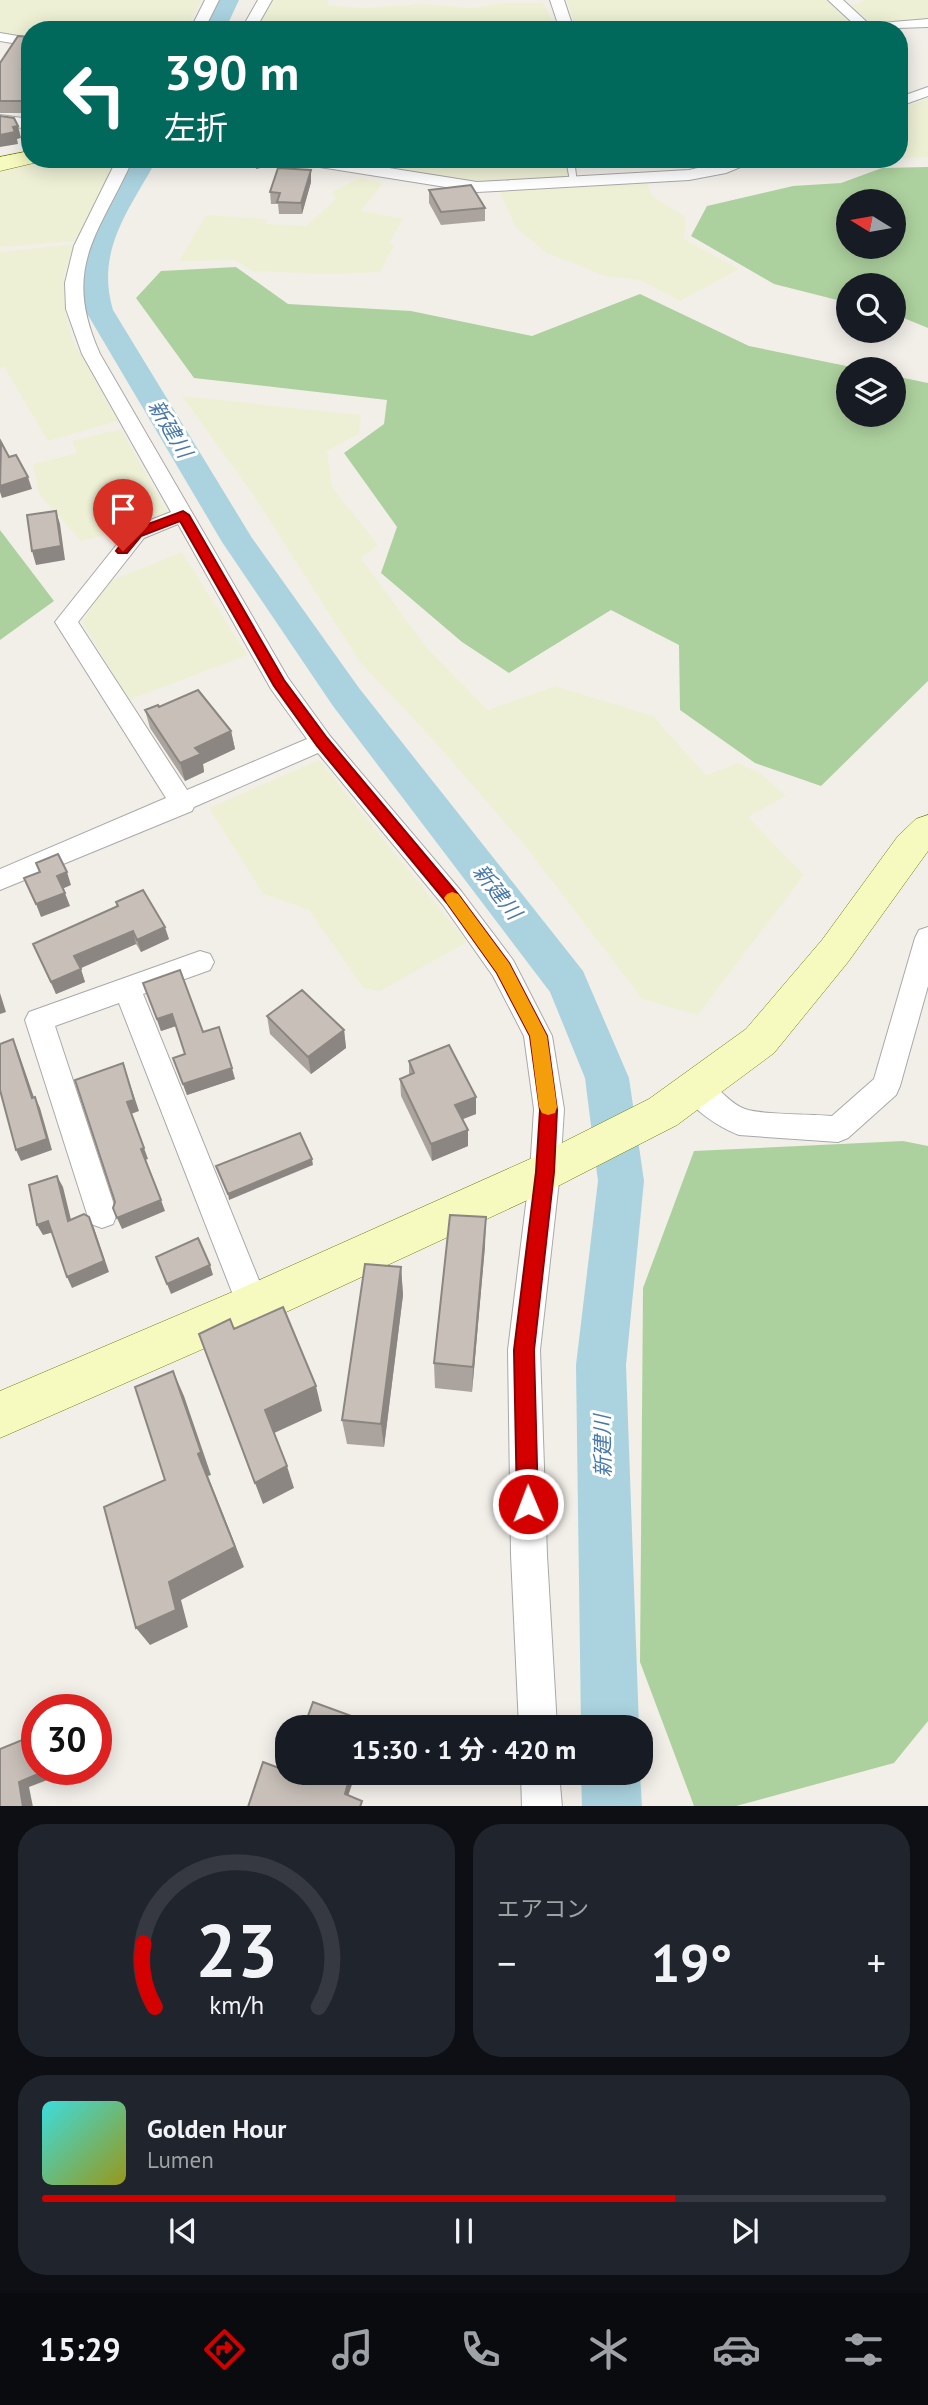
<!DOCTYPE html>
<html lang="ja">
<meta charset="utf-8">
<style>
:root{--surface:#171b24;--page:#20242c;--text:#f1f3f6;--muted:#9ea1a6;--line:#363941;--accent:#d40000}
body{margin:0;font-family:"PT Sans","Noto Sans JP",sans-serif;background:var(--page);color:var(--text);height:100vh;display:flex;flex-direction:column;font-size:26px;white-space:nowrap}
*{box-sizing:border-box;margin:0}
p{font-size:23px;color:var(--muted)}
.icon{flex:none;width:38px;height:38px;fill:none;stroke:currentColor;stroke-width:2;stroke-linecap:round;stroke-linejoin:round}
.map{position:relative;height:1806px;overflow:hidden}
.drawer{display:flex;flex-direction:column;gap:18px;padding:18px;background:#0d0f14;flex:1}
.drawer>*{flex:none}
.banner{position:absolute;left:21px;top:21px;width:887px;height:147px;border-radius:28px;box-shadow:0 4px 18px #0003;background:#00695c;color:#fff;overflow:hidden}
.needle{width:46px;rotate:281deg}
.controls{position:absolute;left:836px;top:189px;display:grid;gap:14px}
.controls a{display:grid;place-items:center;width:70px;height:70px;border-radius:50%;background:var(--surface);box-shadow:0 4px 18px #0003;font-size:35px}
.speed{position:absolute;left:21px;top:1694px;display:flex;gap:14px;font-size:35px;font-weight:700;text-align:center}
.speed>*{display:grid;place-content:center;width:91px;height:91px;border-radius:50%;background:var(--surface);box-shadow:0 4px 18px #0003;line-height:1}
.speed .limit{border:10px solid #d22;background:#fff;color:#111}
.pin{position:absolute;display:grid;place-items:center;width:60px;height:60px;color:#fff;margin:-72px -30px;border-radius:50% 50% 50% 0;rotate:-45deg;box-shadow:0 0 7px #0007}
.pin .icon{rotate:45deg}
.me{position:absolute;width:77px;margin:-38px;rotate:359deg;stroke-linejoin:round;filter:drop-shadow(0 0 5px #0008)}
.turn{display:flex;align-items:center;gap:24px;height:147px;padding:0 28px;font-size:32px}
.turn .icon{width:91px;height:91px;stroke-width:2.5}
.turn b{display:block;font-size:49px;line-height:60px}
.big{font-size:52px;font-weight:700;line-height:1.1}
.drawer .card{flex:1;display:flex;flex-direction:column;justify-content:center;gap:10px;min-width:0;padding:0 24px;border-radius:28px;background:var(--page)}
.drawer .dial{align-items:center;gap:0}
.dial svg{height:182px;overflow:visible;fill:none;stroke:var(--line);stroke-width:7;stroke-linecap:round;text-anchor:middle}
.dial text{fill:var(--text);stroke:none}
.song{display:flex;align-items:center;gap:21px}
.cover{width:84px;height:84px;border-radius:10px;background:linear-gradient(135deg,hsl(180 70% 55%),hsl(60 70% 35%))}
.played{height:7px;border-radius:4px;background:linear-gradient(90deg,var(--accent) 75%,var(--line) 75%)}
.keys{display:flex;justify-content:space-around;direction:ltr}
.heat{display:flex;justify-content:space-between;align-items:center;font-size:38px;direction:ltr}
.drawer .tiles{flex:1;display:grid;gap:18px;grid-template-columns:1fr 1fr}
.card:last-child{grid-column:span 2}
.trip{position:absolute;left:275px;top:1715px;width:378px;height:70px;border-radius:28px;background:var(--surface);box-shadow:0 4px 18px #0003;font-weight:700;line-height:70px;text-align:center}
.tabs{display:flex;height:112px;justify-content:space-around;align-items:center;background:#090b0e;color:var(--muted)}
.tabs .icon{width:49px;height:49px}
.tabs .active{color:var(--accent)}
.tabs b{font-size:32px;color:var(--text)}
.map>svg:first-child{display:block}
</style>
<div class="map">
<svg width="928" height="1807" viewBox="0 0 928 1807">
<rect width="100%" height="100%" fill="#f2efe9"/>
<path fill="#eef0d5" d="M0,0H201L186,30H30V39L0,33Z
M272,0H328V5L362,8L423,4L473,8L504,3H543L558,30H257Z
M567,0H827L851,18V24L845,27L815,30H576Z
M866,0H928V20L871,22L851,7Z
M928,98V157L900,158V109Z
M47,159H112V170L77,241L0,247V171Z
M381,159H567L570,179L470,181L377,168Z
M360,178L383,183L361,211L403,219L389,243L394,245L380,272L325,274L252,271L235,260L179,261L206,215L267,219L265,224L306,226L336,199L332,192Z
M647,184L653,197L686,217L684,239L739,269L680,301L640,280L605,276L547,253L516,228L498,188Z
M75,244L64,275L65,311L72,339L118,421L48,441L4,367L0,368V252Z
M182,396L361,415L359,434L327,451L332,487L378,545L361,558L426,647L488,710L555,686L653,716L706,775L738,763L760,773L786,796L748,817L804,875L698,1015L642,999L527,848L435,742L360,662L254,496Z
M121,429L168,514L138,527L81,541L39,494L33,464L77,453L72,441Z
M182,552L247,655L129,700L82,622L108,582Z
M319,760L467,942L380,991L363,988L309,910L263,894L209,808Z"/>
<path fill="#add19e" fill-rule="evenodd" d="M928,167V328L894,314V285H849V303L774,284L691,236L707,206L793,186L841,183L882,168ZM849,201H894V247H849Z
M236,267L288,304L411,311L532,336L640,294L749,346L861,369H849V415H894V376L928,383V681L821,786L755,763L680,710L679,645L611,610L509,673L462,642L381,573L397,527L344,453L384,424L387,400L194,378L136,298L161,271Z
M0,530L54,601L0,640Z
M903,1141L928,1146V1721L894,1763L736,1806H694L640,1662L643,1288L694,1151Z"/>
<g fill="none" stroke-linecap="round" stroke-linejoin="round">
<path fill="#aad3df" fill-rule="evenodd" d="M219,0H239L225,30H204Z
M133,159H157C130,209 95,250 113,310L252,538L359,688L583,971L629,1078L644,1181L626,1365L639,1727H581L576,1365L598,1181L585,1078L550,992L333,706L222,542L85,310C69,250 105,209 133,159Z
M581,1773H640L642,1807H582Z"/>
<g stroke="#a9a9a9" stroke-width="2">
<path id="lane" d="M566,159H574L577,183L570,181Z"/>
</g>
<g stroke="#a9a9a9" stroke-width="2">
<path id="street" d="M205,0H219L204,30H190Z
M258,0H272L255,30H241Z
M550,0H564L574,30H560Z
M828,0H843L869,24L928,19V27L836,30L838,27L855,25Z
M0,33L30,38V46L0,41Z
M928,87V96L900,106V97Z
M0,115L30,119V129L0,125Z
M117,159H133C98,236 61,267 100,354L288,678L330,736L461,891L513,960L552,1036L564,1109L560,1172L540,1350L547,1555L557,1727H519L511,1555L508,1350L530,1172L534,1109L524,1036L493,976L443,905L318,753L194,807L192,811L0,890V869L166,798L55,622L130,528L171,512L82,354L66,309L65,283L74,246ZM178,524L271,689L307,739L187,790L78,622L144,538Z
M293,159H332L477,182L689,170L736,159H760L726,173L689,180L477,192L301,164Z
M928,927V986L900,1086L896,1095L848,1138L838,1142L739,1135C720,1128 689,1108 681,1089L685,1080C712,1070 723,1102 745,1109C760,1115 813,1114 832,1116L874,1079L915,938L919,930Z
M200,951L210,954L214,962L210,970L143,994L269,1305L264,1316L253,1320L242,1316L237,1305L119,1003L55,1026L117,1214L113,1224L102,1228L91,1224L87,1214L25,1020L29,1012Z
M521,1773H559L562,1807H522Z"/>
</g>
<g stroke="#707d05" stroke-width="1">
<path id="secondary" d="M30,151V159H39L38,162L0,171V157Z
M928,815V851L848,962L774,1053L677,1125L560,1185L269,1320L0,1438V1391L237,1290L530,1159L649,1099L746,1029L822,940L898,836L916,819Z"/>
</g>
<use href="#lane" fill="#fff" fill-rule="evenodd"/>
<use href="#street" fill="#fff" fill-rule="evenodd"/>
<use href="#secondary" fill="#f7fabf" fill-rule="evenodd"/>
</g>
<path fill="#aba49e" d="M30,37V113H0V63Z
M311,182L302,214H279L278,204H271L270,192Z
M429,190L485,208V221L441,225L429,203Z
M159,707L231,731L235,749L203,764L204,772L185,781L150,728L145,710Z
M116,902L169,939L141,952L136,944L80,968L85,982L56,994L33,944L117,907Z
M143,983L203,1032L235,1079L187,1095L173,1058L185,1054L176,1026L161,1031Z
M267,1016L344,1030L346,1048L311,1074L270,1034Z
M409,1061L476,1114L463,1119L468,1130V1146L432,1161L401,1096L400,1079L409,1075Z
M485,1246L472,1392L435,1388L434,1363Z
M401,1267L403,1295L384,1447L347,1444L342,1420Z"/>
<path fill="#8b8681" d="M18,126L21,138L17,139L18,144L0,147V135L13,127Z
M255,159H291L292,161L256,169Z
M311,170V182L302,214L301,203Z
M28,477L32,489L2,498L0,492V486Z
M56,511L60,524L65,560L36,565L32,551Z
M231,731L235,749L203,764L204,772L185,781L180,763L195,748Z
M67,872L71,885L62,889L57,876Z
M65,893L70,906L41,917L36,904Z
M165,927L169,939L141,952L137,940Z
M133,931L136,944L79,969L74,956Z
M81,969L85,982L56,994L51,982Z
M0,993L6,1012L0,1014Z
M172,1014L176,1026L161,1031L157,1019Z
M344,1030L346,1048L311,1074L308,1057Z
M13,1039L18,1051L38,1109L32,1098Z
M123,1063L139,1111L131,1114L127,1102Z
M232,1068L235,1079L187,1095L183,1084Z
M35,1097L40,1108L52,1150L21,1161L16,1150Z
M476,1097V1114L455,1122V1105Z
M468,1130V1146L432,1161L431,1144Z
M144,1148L148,1159L145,1160L141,1149Z
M312,1159L313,1165L229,1200L228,1194Z
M57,1176L63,1187L74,1232L68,1221Z
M161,1200L165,1211L122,1229L117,1218Z
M89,1217L94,1228L109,1272L72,1288L67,1277Z
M486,1217L485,1246L472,1392L473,1367Z
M48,1221L54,1232L43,1235L37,1225Z
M210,1265L213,1275L171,1294L167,1284Z
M401,1267L403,1295L384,1447L381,1424Z
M173,1371L184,1396L211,1475L208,1476L244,1567L181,1600L188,1627L150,1645L136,1628L169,1582L198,1454Z
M316,1386L322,1411L272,1434L265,1410Z
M287,1466L294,1488L263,1504L255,1483Z
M50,1769H62L63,1774L29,1787L33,1807H23L19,1782Z
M351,1773H356L347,1799L345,1794Z"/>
<path fill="#c7bfb8" stroke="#8b8681" stroke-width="2" d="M18,36L30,37V64L23,69H30V101H0V63Z
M0,116L14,118L18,126L13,127L15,132L0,135Z
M278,168L311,170L301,203L277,202L280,193L270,192Z
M471,185L485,208L441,212L429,190Z
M1,442L9,457L16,455L28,477L0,486Z
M56,511L61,546L32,551L27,515Z
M198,690L231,731L195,748L201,754L180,763L145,710L158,705L159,707Z
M58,854L67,872L57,876L65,893L36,904L24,878L40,872L36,863Z
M143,890L165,927L137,940L133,931L74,956L81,969L51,982L33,944L118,906L116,902Z
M180,970L203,1032L219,1027L232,1068L183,1084L173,1058L185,1054L172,1014L157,1019L143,983Z
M302,990L344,1030L308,1057L267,1016Z
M13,1039L32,1098L35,1097L47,1139L16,1150L0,1090V1044Z
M449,1045L476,1097L455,1105L468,1130L431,1144L400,1079L414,1073L409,1061Z
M123,1063L134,1100L127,1102L144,1148L141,1149L161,1200L117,1218L113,1208L115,1202L75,1080Z
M300,1133L312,1159L228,1194L216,1166Z
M57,1176L68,1221L84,1214L89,1217L104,1261L67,1277L48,1221L37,1225L29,1185Z
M450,1215L486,1217L473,1367L434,1363Z
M198,1238L210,1265L167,1284L156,1257Z
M365,1264L401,1267L381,1424L342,1420Z
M283,1307L316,1386L265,1410L287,1466L255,1483L199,1334L230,1319L234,1329Z
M173,1371L201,1452L198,1454L235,1547L169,1582L176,1610L136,1628L104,1507L165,1480L135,1387Z
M313,1702L368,1722L366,1727H304Z
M37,1734V1769H50L19,1782L23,1807H0V1749Z
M263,1762L287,1771V1773H351L345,1794L362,1801L360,1807H248Z"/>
<path fill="#d40000" stroke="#8a0000" stroke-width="2" d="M183,511L189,515L284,680L327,738L458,894L509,963L547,1036L557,1110L554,1172L534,1350L538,1504L535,1511L528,1514L520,1511L517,1504L514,1350L536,1172L540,1110L530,1036L497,973L447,903L317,746L274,686L180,521L141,536L127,553H118L116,551L132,530Z"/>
<path fill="#f59e0b" d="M452,892L458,894L509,963L547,1036L557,1107L555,1113L548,1115L542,1113L539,1107L530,1036L497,973L447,903L444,898L447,894Z"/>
<g text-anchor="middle" stroke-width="6" stroke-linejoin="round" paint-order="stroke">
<g font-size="21" font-style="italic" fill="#4a7aab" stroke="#fff">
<text transform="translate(170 429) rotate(59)" y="7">新建川</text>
<text transform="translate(497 892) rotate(52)" y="7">新建川</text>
<text transform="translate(603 1446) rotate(-91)" y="7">新建川</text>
</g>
</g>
</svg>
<div class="controls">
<a><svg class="needle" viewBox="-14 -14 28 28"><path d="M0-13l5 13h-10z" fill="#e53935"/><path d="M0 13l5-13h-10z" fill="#9ea1a6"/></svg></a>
<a><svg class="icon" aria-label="search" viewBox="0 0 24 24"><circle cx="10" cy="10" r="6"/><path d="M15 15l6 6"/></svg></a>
<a><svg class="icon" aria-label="layers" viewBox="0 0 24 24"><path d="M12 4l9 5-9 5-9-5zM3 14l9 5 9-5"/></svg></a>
</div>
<div class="speed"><div class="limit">30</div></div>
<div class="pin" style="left:123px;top:551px;background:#d93025"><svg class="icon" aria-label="arrive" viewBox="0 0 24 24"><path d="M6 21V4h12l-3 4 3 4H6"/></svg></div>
<svg class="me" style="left:528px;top:1504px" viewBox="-20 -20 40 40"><circle r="17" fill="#d40000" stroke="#fff" stroke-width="3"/><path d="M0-11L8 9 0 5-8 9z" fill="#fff"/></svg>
<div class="trip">15:30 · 1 分 · 420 m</div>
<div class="banner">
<div class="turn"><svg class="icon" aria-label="left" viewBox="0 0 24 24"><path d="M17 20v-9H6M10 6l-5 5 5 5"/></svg><div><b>390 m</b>左折</div></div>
</div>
</div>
<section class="drawer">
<div class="tiles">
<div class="card dial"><svg viewBox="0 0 100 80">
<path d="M14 69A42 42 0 1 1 86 69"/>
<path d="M14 69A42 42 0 0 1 9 41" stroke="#d40000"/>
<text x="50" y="56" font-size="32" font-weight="700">23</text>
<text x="50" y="72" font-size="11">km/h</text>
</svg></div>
<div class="card"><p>エアコン</p>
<div class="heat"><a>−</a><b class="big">19°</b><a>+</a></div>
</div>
<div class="card">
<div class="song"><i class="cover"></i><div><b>Golden Hour</b><p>Lumen</p></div></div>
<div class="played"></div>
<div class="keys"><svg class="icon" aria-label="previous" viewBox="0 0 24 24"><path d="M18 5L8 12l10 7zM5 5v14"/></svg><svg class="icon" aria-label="pause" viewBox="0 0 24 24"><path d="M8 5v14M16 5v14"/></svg><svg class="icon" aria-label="next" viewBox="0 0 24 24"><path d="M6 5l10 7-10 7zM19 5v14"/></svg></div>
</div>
</div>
</section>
<nav class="tabs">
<b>15:29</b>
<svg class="icon active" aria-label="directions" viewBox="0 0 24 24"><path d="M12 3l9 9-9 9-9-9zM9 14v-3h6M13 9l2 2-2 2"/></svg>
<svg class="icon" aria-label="music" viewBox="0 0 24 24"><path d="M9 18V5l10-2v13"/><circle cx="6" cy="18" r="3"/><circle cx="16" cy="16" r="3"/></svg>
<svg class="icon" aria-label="phone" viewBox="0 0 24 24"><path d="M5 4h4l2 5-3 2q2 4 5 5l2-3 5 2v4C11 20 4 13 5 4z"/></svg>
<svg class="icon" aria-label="climate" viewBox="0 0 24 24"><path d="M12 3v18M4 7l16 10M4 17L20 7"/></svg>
<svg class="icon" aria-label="car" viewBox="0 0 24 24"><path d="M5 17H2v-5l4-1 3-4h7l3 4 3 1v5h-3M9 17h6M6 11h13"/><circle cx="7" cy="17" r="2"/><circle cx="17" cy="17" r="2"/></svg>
<svg class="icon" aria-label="filters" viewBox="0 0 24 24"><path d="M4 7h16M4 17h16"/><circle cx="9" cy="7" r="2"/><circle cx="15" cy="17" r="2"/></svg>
</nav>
